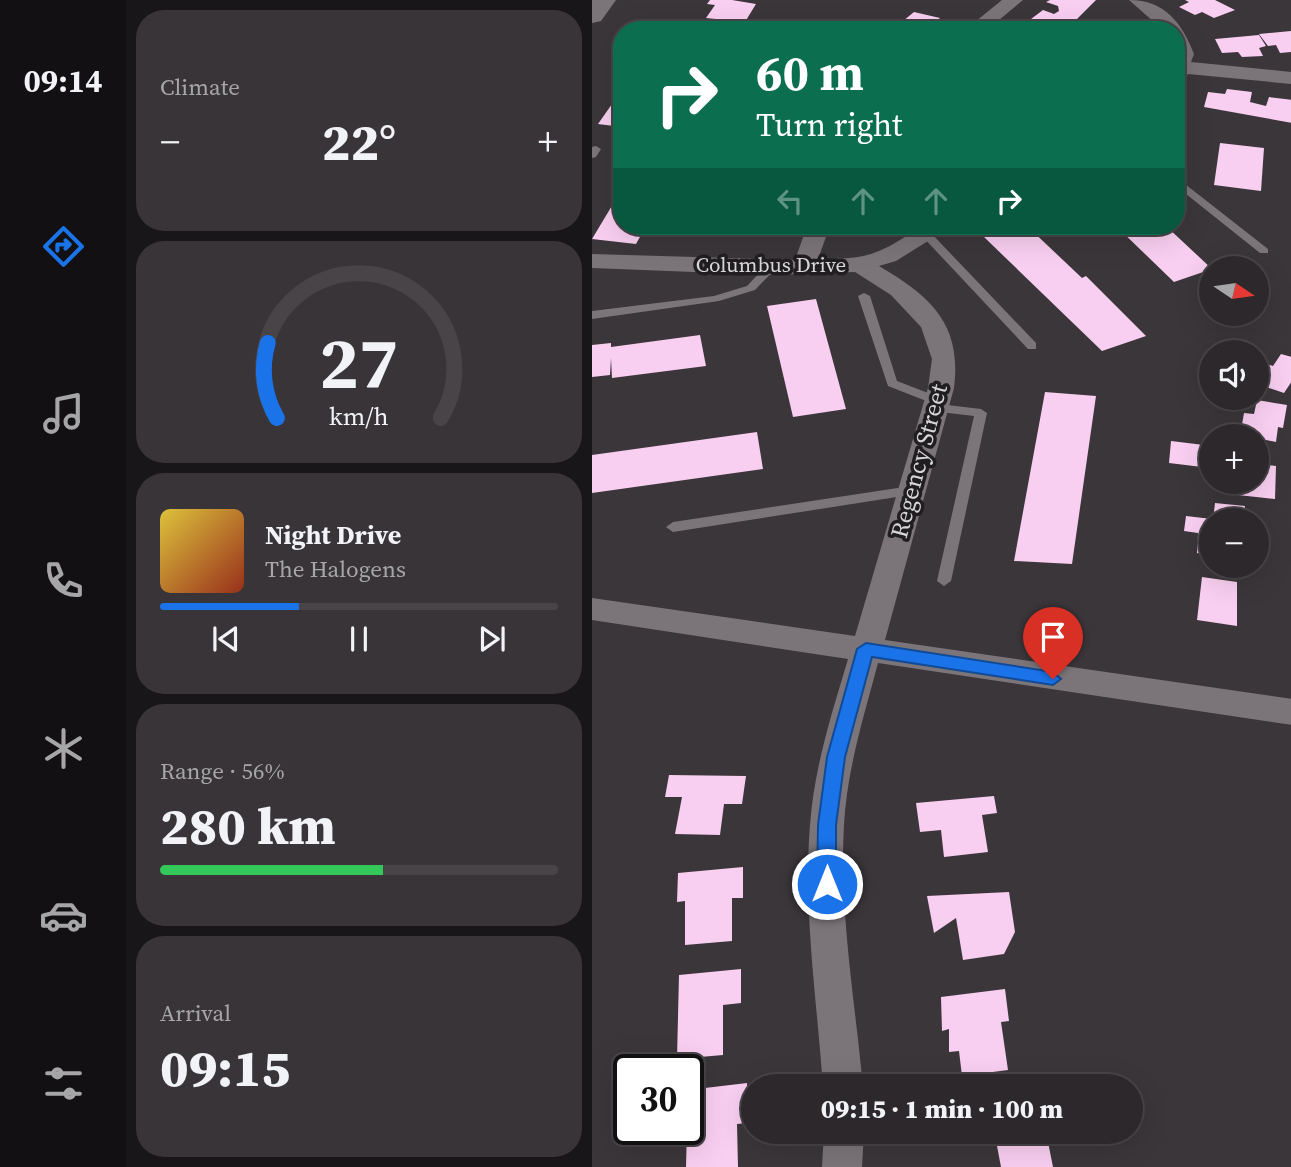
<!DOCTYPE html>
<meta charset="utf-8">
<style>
:root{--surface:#2c282c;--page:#383438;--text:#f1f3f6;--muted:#a6a6a9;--line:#484448;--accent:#1a73e8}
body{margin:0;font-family:"Source Serif 4",serif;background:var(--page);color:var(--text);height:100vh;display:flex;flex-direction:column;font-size:26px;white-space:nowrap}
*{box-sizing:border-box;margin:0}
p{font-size:23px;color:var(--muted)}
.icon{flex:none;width:38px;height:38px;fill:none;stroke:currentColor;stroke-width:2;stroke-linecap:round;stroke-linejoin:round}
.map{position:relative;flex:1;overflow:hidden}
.side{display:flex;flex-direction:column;gap:10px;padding:10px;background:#181618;width:466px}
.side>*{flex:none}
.banner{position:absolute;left:21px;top:21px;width:572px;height:214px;border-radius:28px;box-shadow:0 7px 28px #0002,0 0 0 2px var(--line);background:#0b6e4f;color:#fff;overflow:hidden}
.needle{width:46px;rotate:103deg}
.buttons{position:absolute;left:607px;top:256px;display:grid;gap:14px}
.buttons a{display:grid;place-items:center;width:70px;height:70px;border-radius:50%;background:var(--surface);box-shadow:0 7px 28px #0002,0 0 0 2px var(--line);font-size:35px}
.speed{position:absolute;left:21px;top:1054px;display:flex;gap:14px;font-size:35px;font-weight:700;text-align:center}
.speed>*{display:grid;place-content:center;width:91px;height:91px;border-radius:50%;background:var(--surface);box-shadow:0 7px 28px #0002,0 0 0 2px var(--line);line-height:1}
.speed .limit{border:4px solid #111;border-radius:10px;background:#fff;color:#111}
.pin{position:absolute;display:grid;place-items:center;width:60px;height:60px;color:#fff;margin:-72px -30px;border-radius:50% 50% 50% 0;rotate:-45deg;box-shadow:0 0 7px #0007}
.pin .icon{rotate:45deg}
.me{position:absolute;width:77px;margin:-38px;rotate:0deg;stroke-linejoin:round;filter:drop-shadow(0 0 5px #0008)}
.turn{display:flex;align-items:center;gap:24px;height:147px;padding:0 28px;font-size:32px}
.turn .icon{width:91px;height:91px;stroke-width:2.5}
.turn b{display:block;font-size:49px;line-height:60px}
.lanes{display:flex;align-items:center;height:66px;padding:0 28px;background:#0003;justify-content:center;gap:35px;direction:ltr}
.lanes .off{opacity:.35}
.big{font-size:52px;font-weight:800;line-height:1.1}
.side .tile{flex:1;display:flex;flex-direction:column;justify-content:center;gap:10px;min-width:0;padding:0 24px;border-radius:28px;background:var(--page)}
.side .dial{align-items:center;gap:0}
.dial svg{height:182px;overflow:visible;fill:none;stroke:var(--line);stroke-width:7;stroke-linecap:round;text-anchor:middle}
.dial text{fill:var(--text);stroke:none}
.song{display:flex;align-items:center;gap:21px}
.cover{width:84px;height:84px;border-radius:10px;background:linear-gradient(135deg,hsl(50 70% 55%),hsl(10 70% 35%))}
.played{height:7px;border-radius:4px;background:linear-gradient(90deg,var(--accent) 35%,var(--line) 35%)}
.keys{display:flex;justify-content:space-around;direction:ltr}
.heat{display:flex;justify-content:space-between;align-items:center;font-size:38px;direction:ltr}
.charge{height:10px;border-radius:5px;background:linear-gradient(90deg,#34c759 56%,var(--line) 0)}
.trip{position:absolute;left:149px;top:1074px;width:402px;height:70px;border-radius:35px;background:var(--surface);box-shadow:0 7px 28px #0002,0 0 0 2px var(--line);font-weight:800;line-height:70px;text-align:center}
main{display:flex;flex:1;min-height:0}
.dock{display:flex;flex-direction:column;width:126px;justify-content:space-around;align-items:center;background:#121012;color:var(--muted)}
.dock .icon{width:49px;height:49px}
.dock .on{color:var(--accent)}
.dock b{font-size:32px;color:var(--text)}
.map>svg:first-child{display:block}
</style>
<main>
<nav class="dock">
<b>09:14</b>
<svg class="icon on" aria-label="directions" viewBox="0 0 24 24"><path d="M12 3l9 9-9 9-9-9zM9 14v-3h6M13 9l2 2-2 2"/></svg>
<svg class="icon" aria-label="music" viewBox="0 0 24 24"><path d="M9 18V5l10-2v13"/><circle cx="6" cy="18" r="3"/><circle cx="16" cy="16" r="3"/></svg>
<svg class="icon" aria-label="phone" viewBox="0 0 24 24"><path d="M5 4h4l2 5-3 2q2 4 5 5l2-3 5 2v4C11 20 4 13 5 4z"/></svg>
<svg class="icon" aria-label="climate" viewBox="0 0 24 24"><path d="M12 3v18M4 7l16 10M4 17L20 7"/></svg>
<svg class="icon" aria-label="car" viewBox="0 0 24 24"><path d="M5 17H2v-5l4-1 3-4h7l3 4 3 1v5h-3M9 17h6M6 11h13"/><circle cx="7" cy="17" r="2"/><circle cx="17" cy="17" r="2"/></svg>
<svg class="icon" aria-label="filters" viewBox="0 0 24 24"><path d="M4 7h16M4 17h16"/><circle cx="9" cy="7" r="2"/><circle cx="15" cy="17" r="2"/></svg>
</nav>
<section class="side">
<div class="tile"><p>Climate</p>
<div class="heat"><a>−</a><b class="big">22°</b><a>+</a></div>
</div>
<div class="tile dial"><svg viewBox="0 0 100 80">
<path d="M14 69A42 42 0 1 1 86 69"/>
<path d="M14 69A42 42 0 0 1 10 36" stroke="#1a73e8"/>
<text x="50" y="56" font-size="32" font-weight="700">27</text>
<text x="50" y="72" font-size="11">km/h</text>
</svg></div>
<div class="tile">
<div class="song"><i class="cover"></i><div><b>Night Drive</b><p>The Halogens</p></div></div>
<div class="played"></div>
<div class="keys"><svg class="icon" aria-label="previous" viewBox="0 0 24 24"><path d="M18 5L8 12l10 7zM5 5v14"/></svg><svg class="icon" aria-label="pause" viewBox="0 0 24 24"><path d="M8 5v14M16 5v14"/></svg><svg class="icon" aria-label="next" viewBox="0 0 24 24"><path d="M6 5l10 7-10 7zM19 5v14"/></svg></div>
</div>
<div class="tile"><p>Range · 56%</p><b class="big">280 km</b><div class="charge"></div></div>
<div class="tile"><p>Arrival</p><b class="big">09:15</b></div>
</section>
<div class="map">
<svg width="700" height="1167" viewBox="0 0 700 1167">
<rect width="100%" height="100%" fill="#3b363a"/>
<path fill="#f9cff1" d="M118,0H140L164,4L153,22L114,18L123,5L115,4Z
M458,0H504L474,30H419L426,24L438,28L446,26L450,23L439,19L451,10L462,14L467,11L466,6L454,2Z
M593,0H623L643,10L622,18L610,12L603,15L587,7L597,2Z
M322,12L348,18L340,25L350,27L300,30Z
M700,31V52L688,53L684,45L676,46L667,34Z
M667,35L674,46L667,48L671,56L650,57L646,52L630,53L623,39Z
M635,89L660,92L658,102L674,106L677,97L700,100V123L612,107L616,92L633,94Z
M20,104L30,105V127L6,124Z
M628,143L672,148L669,191L622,185Z
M27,194H30V226H54L44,244L0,239Z
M146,226H179L176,231Z
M426,226H435L490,278L494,276L554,336L510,351L392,237Z
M524,226H574L620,269L582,282Z
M224,299L254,409L201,417L175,306Z
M108,335L114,366L20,378L19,358L18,375L0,377V345L19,343V347Z
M689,354L700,357V381L692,393L665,384V374L672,363L681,366Z
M453,392L504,396L480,564L422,561Z
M665,400L695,405L691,428L686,427L684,442L665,438V436H648L652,413L662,414Z
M165,432L171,469L0,493V455Z
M579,441L612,445L610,467L577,463Z
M665,464L684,466L683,499L646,495L647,481H665Z
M623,503L653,506L652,520H621Z
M594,516L620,519V555L605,553L606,533L592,531Z
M610,577L645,582V626L605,620Z
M77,775L154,776L150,804H132L128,835L83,834L90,797H73Z
M402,796L405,813L390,815L396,852L352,857L349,830L328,832L324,803Z
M151,867V898H140V941L93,945V901L85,902L86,873Z
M417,892L423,932L412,954L371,960L364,918L342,933L335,896Z
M149,969V1003L131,1005V1055L85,1059L87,975Z
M413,989L417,1021L409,1022L416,1070L370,1076L367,1051L357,1052V1029L350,1031L349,997Z
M155,1083L156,1123L145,1124L146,1167H94L96,1090Z
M387,1132H454L461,1167H409L405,1146Z"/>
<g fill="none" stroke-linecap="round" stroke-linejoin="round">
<path fill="#7b757a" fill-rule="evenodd" d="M4,146L9,149L4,157L0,158V147Z
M584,177L676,249V253H668L584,186Z
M334,231L338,232L444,343V349H436L330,236V232Z
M178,265L184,268L163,290L127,301L0,319V311L122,296L155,286L174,266Z
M272,293L278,296L305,381L349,398L351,401L347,404L389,409L395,413L359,581L352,586L345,581L382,416L339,411L337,408L342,404L296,386L266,296Z
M319,486L324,488L326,491L324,494L81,532L74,527L81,522Z"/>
<path fill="#7b757a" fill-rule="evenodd" d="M410,0H431L395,30H373Z
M537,0C573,0 590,23 602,54L599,62L700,72V84L596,74L591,82L584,84V30H571Z
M215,226H238L226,259C247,259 268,259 287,251C320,237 320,224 360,226L304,261L287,266C340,297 370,325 362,388L293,640L700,699V725L286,663C272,716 255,769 252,825C247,911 263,1001 271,1087H231C225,1001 211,911 218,825C222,768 240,713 256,659L0,620V598L263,636L336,388L340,359L329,327L299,295L263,272L178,275L0,268V254L203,260Z
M232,1132H272L270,1167H230Z"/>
<path fill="#7b757a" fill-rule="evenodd" d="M0,0H24L9,21L0,23Z"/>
</g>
<path fill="#1a73e8" stroke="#114b97" stroke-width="2" d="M274,643L461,672L469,679L461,685L280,657L253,757L244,825V884L242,890H228L225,884L226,825L235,757L265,649Z"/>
<g text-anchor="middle" stroke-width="7" stroke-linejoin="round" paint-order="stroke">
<g font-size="21" fill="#d9d6d9" stroke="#201e20">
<text x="179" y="272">Columbus Drive</text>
</g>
<g font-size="24" fill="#d9d6d9" stroke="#201e20">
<text transform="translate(327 461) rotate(-75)" y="8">Regency Street</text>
</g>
</g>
</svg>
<div class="buttons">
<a><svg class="needle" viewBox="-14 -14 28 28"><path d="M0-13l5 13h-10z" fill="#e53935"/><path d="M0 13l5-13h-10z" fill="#a6a6a9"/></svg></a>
<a><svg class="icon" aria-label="sound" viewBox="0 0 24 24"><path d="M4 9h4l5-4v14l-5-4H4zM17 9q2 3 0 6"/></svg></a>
<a>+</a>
<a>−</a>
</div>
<div class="speed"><div class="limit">30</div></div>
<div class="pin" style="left:461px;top:679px;background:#d93025"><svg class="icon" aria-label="arrive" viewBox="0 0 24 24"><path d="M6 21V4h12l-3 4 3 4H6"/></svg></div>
<svg class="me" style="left:235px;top:884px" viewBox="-20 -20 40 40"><circle r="17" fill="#1a73e8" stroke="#fff" stroke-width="3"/><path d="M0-11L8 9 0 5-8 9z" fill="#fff"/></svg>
<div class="trip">09:15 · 1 min · 100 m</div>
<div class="banner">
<div class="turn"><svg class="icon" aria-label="right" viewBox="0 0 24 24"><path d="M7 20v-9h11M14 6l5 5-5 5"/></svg><div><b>60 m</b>Turn right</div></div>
<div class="lanes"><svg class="icon off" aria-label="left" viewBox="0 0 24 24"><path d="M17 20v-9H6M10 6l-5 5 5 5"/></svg><svg class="icon off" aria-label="ahead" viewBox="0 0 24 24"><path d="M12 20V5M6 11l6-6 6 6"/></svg><svg class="icon off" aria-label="ahead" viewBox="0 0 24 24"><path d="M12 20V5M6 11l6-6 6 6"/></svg><svg class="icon" aria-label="right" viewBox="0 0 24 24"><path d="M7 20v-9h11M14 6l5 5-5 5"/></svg></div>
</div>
</div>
</main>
